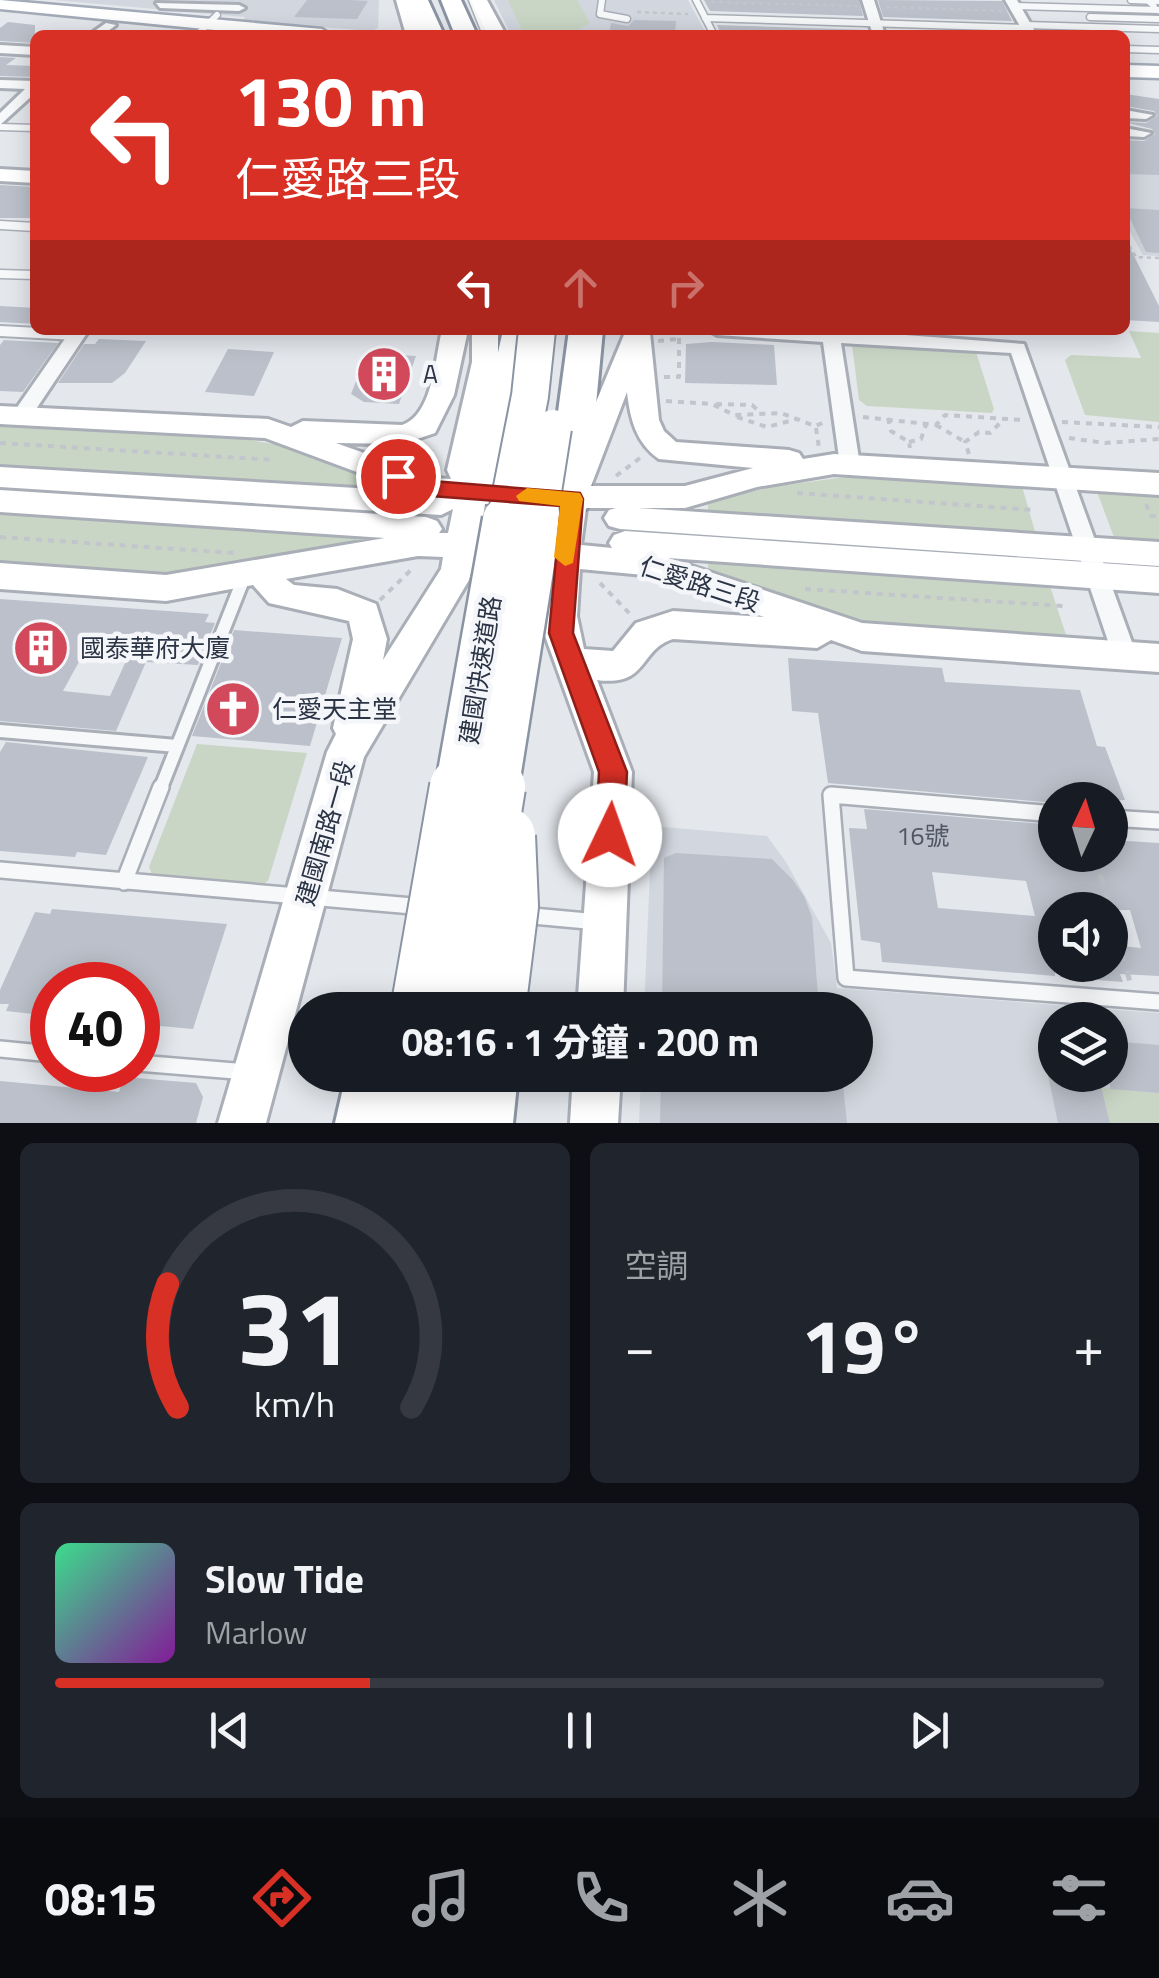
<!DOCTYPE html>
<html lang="zh-TW">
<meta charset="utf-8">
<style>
:root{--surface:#171b24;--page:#20242c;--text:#f1f3f6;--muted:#9ea1a6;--line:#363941;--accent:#d93025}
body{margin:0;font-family:"Titillium Web","Noto Sans TC",sans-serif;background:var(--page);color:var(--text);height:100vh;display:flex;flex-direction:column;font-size:38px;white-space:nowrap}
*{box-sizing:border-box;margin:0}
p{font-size:32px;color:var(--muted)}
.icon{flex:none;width:55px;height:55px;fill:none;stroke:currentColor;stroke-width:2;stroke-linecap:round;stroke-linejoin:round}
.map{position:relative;height:1123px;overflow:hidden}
.side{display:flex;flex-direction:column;gap:20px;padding:20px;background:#0d0f14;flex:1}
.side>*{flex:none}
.top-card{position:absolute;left:30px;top:30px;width:1100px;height:305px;border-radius:15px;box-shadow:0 5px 25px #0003;background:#d93025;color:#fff;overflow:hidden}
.needle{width:65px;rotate:4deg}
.fabs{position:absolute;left:1038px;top:782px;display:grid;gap:20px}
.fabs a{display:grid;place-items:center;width:90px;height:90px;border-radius:50%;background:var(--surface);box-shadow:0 5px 25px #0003;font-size:50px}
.speed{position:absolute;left:30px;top:962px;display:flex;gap:20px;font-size:50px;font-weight:700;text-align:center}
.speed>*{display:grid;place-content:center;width:130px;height:130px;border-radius:50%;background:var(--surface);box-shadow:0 5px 25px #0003;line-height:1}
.speed .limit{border:15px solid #d22;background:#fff;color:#111}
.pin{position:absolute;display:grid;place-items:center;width:85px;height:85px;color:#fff;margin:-42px;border:5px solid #fff;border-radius:50%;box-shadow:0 2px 10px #0007}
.me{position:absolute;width:110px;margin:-55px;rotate:3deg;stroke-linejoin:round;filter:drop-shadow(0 0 8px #0008)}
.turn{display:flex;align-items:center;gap:35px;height:210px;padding:0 40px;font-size:45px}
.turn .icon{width:130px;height:130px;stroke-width:2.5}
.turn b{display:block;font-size:70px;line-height:85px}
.lanes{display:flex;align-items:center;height:95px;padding:0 40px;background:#0003;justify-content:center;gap:50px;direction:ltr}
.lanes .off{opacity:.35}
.big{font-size:75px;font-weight:700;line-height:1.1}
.side .card{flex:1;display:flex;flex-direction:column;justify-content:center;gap:15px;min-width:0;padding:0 35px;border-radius:15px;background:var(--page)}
.side .dial{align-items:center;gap:0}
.dial svg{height:260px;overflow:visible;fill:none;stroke:var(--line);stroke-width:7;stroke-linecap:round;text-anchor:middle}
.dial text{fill:var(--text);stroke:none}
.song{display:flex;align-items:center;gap:30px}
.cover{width:120px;height:120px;border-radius:15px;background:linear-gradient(135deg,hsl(150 70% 55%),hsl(290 70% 35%))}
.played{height:10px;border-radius:5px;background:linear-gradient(90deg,var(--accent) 30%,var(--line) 30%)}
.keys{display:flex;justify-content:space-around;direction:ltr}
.heat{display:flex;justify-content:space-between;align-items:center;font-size:55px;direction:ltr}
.side .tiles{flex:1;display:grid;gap:20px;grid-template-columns:1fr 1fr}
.card:last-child{grid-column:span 2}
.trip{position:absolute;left:288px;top:992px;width:585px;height:100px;border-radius:50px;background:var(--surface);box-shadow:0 5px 25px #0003;font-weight:700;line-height:100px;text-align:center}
.tabs{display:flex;height:160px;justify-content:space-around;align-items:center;background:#090b0e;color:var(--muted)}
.tabs .icon{width:70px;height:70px}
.tabs .current{color:var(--accent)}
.tabs b{font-size:45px;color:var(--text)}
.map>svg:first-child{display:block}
</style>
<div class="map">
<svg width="1159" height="1123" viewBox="0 0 1159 1123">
<rect width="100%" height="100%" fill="#e4e7ec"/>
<path fill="#d2d6de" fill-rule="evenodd" d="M54,0H379L378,28L372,31L243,21L245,17Z
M494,0H688L707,35H511Z
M1125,161L1159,163V256L1143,255L1125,223Z
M652,826L767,836L786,862L831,943L837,988L1159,1013V1123H639L641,1075H855V1010H644ZM1055,1020H1110V1075H1055Z"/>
<path fill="#c9d6c5" d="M508,0H577L590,23L569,35H524Z
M1129,331L1159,333V422L1085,415L1065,360L1071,355L1141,358Z
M856,342L971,349L976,352L994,409L992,413L867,406L859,400L852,345Z
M0,421L233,437L279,445L393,488L390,493L0,468Z
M868,474L1021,483L1036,535L708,514V502L771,487Z
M1096,489L1159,492V542L1115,540Z
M0,508L377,533L376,540L159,576L0,566Z
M708,556L1048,580L1068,641L852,621L814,611L708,571Z
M197,744L307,753L268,881L261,885L153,877L149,867Z
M1101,1088L1159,1093V1123H1110Z"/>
<path fill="#bbc0ca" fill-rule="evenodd" d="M307,0H350L368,1L357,19L294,17Z
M704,0H859L863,16L710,11Z
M878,0L1002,1L1012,21L883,17Z
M634,20L676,21L675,35H609L611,23L628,26Z
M8,22L35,25V43L0,41V28Z
M717,25L867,30L869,35L721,34Z
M0,57L16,58L6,65L35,66V77L0,76Z
M1125,94L1159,99V175L1125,174V140L1144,141L1155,134L1152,129L1125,122L1146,123L1157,116L1154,111L1125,106Z
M0,185L35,187V218H0Z
M1125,208L1159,210V253L1146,252Z
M1125,238L1159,306V322L1125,320Z
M0,306L35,308V324L0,322Z
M99,339L146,341L125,373L112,383H58L84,344H95Z
M4,340L58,343L23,392L0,391V345Z
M712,342L774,345L777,385L685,383L686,344Z
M228,349L274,352L254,396L205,392Z
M367,353L416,356L399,404L364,402L351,394Z
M0,599L209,614L205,622L215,623L198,665L146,662L116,731L0,721ZM81,658L126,661L110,696L63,691Z
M234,630L342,638L310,746L192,736Z
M788,658L942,668L945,682L1080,690L1097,746L1105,747L1125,800L1055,803L828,783L818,713L792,711Z
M6,742L148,757L106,855L77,852L75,857L0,851V752Z
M864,809L1055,825V855H1110V840L1159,843V976L1120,974L1123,982L1060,977V965H1110V945L1141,948L1130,910H1055V976L882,962L880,943L861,940L849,828L867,829ZM932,872L1026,881L1035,916L938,908Z
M676,853L772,859L792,879L804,896L812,917L819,1010H662L664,858Z
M52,909L227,924L193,1029L138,1024V985H52V1016L6,1011L9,1004H0V990L35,912L50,914Z
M1110,1041L1159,1045V1093L1110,1089Z
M661,1075H842L847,1123H660Z
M1048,1075H1098L1110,1123H1058Z
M124,1077L196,1083L203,1097L196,1123H0V1081L119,1092Z"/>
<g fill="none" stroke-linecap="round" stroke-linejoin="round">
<g stroke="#a9aeb7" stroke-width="9">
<path id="lane-far4" d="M472,0L486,35
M602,0L600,14L627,19
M696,0L714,35
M1131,0L1159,1
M1015,6L1159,10
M1090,17L1159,19
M705,18L1028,28
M1026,25L1159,29
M199,33L217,15
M1125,49L1159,50
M0,127L35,128"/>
</g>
<g stroke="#a9aeb7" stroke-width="11">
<path id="lane-far3" d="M0,225L35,227
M0,274L35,275"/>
</g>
<g stroke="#a9aeb7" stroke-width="14">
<path id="lane-far2" d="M0,331L77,335"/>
</g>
<g stroke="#a9aeb7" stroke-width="18">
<path id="lane-far1" d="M0,731L177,746
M160,790L245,575"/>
</g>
<g stroke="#a9aeb7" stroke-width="20">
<path id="lane" d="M1055,814L831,795L846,978L1159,1002
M1110,818L1159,821
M0,870L424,907
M124,882L161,787
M522,915L598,922
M0,1049L52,1054
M138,1063L247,1072"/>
</g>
<g stroke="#a9aeb7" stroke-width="6">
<path id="street" d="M862,0H874L885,35H873Z
M1005,0H1017L1037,35H1025Z
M1143,0H1155L1159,14Z
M156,3L239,5L245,8L239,11L160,8Z
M106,23L116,25L103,35H89Z
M0,45L35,47V55L0,53Z
M0,80L35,81V93L0,125V113L25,89L0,88Z
M1125,110L1153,115L1146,119L1125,118Z
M1125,128L1151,133L1144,137L1125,136Z
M71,330H89L28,421H14L11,416Z
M708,330H839L1024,344L1137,656L1134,663L1125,666L1116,663L1113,656L1011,353L841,343L860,465L850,472L840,465L823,342L717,335Z"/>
</g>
<g stroke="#a9aeb7" stroke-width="6">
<path id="secondary" d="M396,0H412L424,35H406Z
M471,0H487L506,35H488Z
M0,169L35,171V183L0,181Z
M442,330H468L454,395L435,433L402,444L336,443L434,478L451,479L447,470L472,362V330H498V362L477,470L482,482L510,486L514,494L510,502L485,504L480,536L549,542L555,508L537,505L533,497L537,489L561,486L626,330L650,333L659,420L664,431L676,442L789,450L799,453L803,459L834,454L1159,473V495L834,474L757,487L685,508H638L1159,542V566L620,529L609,526L604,518L609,510L616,508H586L581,545L612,548L609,543L614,535L625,531L1159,567V593L668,558L862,623L1159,644V672L862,651L831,640L817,648L673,639C638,650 649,687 597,680L632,772L623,1010H577L594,772L544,633L547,566L475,559L469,580L364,757L266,1123H218L327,752L336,734L333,728L353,639L349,621L269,603L253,585L166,601L0,589V563L166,575L385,538L0,512V490L426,517L437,521L442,529L439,533H448L453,509L441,515L0,487V467L408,491L265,438L0,424V406L268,419L291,427L303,421L402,425C433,415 435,358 442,330ZM627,392C630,419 636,443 659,459L753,468L685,486H591ZM418,556L443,557L441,569L383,660L387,639L376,604L337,589L294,585L286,579ZM580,569L644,575L764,617L673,611L636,623L613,651L584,649L577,616Z
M573,1075H621L618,1123H570Z"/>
</g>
<g stroke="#a3abb8" stroke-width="5">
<path id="primary" d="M0,0L322,29L331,35H265L0,9Z
M1125,65L1159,66V78L1125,77Z"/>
</g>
<g stroke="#8b94a3" stroke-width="6">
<path id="highway" d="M408,0H428L444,35H422Z
M441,0H461L477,35H455Z
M503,330H537L510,476L486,503L472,507L458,503L452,493L472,470Z
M569,330H603L589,479L592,499L586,509L572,513L558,509L549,479Z
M346,1075H518L513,1123H335Z"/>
</g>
<path stroke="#c2c5cb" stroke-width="2.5" stroke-dasharray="4 4" stroke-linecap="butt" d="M711,2L857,6
M886,7L1002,11
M637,12L688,14
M1125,239L1136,257L1159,258"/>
<path stroke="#c2c5cb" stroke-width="4" stroke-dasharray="6 6" stroke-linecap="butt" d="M658,341L678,339
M664,377H679V330
M666,401L712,404L734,415L781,413L815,426L825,422
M716,404L752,405L759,411
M737,417L767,427L797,419
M863,417L936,425L945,415L1023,420
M888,418L891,431L909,442L910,448
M1062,422L1159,427
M936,425L965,442
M816,428L819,448
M1069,438L1105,443L1159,439
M909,442L921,439L926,425
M0,443L275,460
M422,445L436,467
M969,454L965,442L979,432L990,433L1004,419
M616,476L640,458
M797,493L1034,510
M1146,504L1151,516H1159
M0,537L234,553
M600,583L631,615
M805,589L1064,606
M380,600L412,569"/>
<path stroke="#c2c5cb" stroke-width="5" stroke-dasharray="10 10" stroke-linecap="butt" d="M1095,855L1130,982"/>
<use href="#lane-far4" stroke="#f7f8fa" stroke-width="6"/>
<use href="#lane-far3" stroke="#f7f8fa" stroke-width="8"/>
<use href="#lane-far2" stroke="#f7f8fa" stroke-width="10"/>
<use href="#lane-far1" stroke="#f7f8fa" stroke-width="12"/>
<use href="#lane" stroke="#f7f8fa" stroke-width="15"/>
<use href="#street" fill="#f7f8fa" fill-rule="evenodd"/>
<use href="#secondary" fill="#fff" fill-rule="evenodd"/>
<use href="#primary" fill="#fff" fill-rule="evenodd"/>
<use href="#highway" fill="#fff" fill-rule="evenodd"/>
<g stroke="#8b94a3" stroke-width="40" stroke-linecap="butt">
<path id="highway-bridge-far2" d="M505,523L530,396L537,330
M538,523L553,428"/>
</g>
<g stroke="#8b94a3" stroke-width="51" stroke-linecap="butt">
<path id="highway-bridge-far1" d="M458,790L506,520
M495,790L538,520"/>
</g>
<g stroke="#8b94a3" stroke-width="62" stroke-linecap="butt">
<path id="highway-bridge" d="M420,1010L459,787
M460,1010L496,787
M496,1010L509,906L506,836"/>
</g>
<use href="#highway-bridge-far2" stroke="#fff" stroke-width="36"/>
<use href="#highway-bridge-far1" stroke="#fff" stroke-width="46"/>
<use href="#highway-bridge" stroke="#fff" stroke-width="58"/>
</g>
<path fill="#d93025" stroke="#8d1f18" stroke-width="2.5" d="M398,469L432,481L580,493L583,499L573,633L627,772L624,835L620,844L610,848L600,844L596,835L599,772L549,633L561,506L431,496L391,482L387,476Z"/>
<path fill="#f59e0b" d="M527,488L580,493L583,499L573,563L565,566L554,557L560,506L519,501L516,496Z"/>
<defs>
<g id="building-disc" transform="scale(2.875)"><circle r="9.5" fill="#d1495b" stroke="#f4f6f9"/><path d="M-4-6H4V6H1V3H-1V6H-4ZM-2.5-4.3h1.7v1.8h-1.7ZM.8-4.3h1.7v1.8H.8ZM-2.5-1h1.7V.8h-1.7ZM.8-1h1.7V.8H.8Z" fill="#fff"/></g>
<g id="church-disc" transform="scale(2.875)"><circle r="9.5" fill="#d1495b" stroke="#f4f6f9"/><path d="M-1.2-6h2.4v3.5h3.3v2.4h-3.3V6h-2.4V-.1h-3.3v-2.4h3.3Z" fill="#fff"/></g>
</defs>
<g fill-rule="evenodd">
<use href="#building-disc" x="384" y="374"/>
<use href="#building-disc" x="41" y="648"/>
<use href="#church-disc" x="233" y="709"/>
</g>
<g text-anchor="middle" stroke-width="9" stroke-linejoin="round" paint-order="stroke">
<g font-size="25" fill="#2b3445" stroke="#f4f6f9" text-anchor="start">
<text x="423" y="383">A</text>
<text x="80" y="657">國泰華府大廈</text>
<text x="272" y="718">仁愛天主堂</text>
</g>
<g font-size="25" fill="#2b3445" stroke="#f4f6f9">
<text transform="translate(700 584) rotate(18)" y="9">仁愛路三段</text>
<text transform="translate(480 670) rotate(-81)" y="9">建國快速道路</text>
<text transform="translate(325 833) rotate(-74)" y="9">建國南路一段</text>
</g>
<g font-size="25" fill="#4f5766">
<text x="923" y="845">16號</text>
</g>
</g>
</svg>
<div class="fabs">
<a><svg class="needle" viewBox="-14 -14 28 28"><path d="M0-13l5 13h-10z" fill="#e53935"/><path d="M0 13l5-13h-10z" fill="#9ea1a6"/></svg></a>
<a><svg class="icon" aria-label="sound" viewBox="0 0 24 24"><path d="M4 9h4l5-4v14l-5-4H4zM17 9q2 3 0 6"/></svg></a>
<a><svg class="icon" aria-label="layers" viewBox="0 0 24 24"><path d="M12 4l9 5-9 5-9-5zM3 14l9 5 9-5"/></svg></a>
</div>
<div class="speed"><div class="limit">40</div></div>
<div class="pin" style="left:398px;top:476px;background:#d93025"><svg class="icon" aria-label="arrive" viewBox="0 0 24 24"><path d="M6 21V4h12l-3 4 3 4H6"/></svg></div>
<svg class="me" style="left:610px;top:835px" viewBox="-20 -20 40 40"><circle r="19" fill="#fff"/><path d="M0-13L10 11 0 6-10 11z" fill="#d93025"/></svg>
<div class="trip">08:16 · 1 分鐘 · 200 m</div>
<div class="top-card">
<div class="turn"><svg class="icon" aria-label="left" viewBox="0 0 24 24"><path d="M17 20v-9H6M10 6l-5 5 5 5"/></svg><div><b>130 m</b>仁愛路三段</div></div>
<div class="lanes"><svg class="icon" aria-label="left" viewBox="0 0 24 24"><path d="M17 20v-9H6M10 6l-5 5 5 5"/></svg><svg class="icon off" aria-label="ahead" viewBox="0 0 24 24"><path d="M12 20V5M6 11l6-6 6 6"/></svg><svg class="icon off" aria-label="right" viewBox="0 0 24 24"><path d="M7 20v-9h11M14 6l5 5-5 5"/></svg></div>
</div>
</div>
<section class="side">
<div class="tiles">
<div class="card dial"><svg viewBox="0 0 100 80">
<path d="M14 69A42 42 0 1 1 86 69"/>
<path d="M14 69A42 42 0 0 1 11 31" stroke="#d93025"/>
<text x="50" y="56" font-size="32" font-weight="700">31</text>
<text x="50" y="72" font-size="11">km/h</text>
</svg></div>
<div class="card"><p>空調</p>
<div class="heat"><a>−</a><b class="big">19°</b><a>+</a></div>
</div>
<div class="card">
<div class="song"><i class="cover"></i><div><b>Slow Tide</b><p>Marlow</p></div></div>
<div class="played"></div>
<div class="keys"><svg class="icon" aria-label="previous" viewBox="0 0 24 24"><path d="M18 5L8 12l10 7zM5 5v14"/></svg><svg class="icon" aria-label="pause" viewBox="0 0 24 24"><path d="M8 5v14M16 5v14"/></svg><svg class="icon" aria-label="next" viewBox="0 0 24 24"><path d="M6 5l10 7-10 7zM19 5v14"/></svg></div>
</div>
</div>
</section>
<nav class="tabs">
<b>08:15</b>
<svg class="icon current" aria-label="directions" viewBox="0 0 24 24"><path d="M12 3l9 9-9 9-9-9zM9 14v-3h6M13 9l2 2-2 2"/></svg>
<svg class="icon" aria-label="music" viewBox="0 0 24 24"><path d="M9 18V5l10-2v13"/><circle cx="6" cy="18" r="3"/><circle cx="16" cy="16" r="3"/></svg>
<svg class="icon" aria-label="phone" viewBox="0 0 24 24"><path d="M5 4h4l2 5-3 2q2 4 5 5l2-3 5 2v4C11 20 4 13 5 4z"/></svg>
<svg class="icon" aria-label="climate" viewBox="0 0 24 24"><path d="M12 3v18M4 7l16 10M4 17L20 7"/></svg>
<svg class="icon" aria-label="car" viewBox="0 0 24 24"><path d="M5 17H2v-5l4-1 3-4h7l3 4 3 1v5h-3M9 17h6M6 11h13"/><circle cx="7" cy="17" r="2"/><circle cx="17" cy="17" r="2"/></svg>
<svg class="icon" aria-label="filters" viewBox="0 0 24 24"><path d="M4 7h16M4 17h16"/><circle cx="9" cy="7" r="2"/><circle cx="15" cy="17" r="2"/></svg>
</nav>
